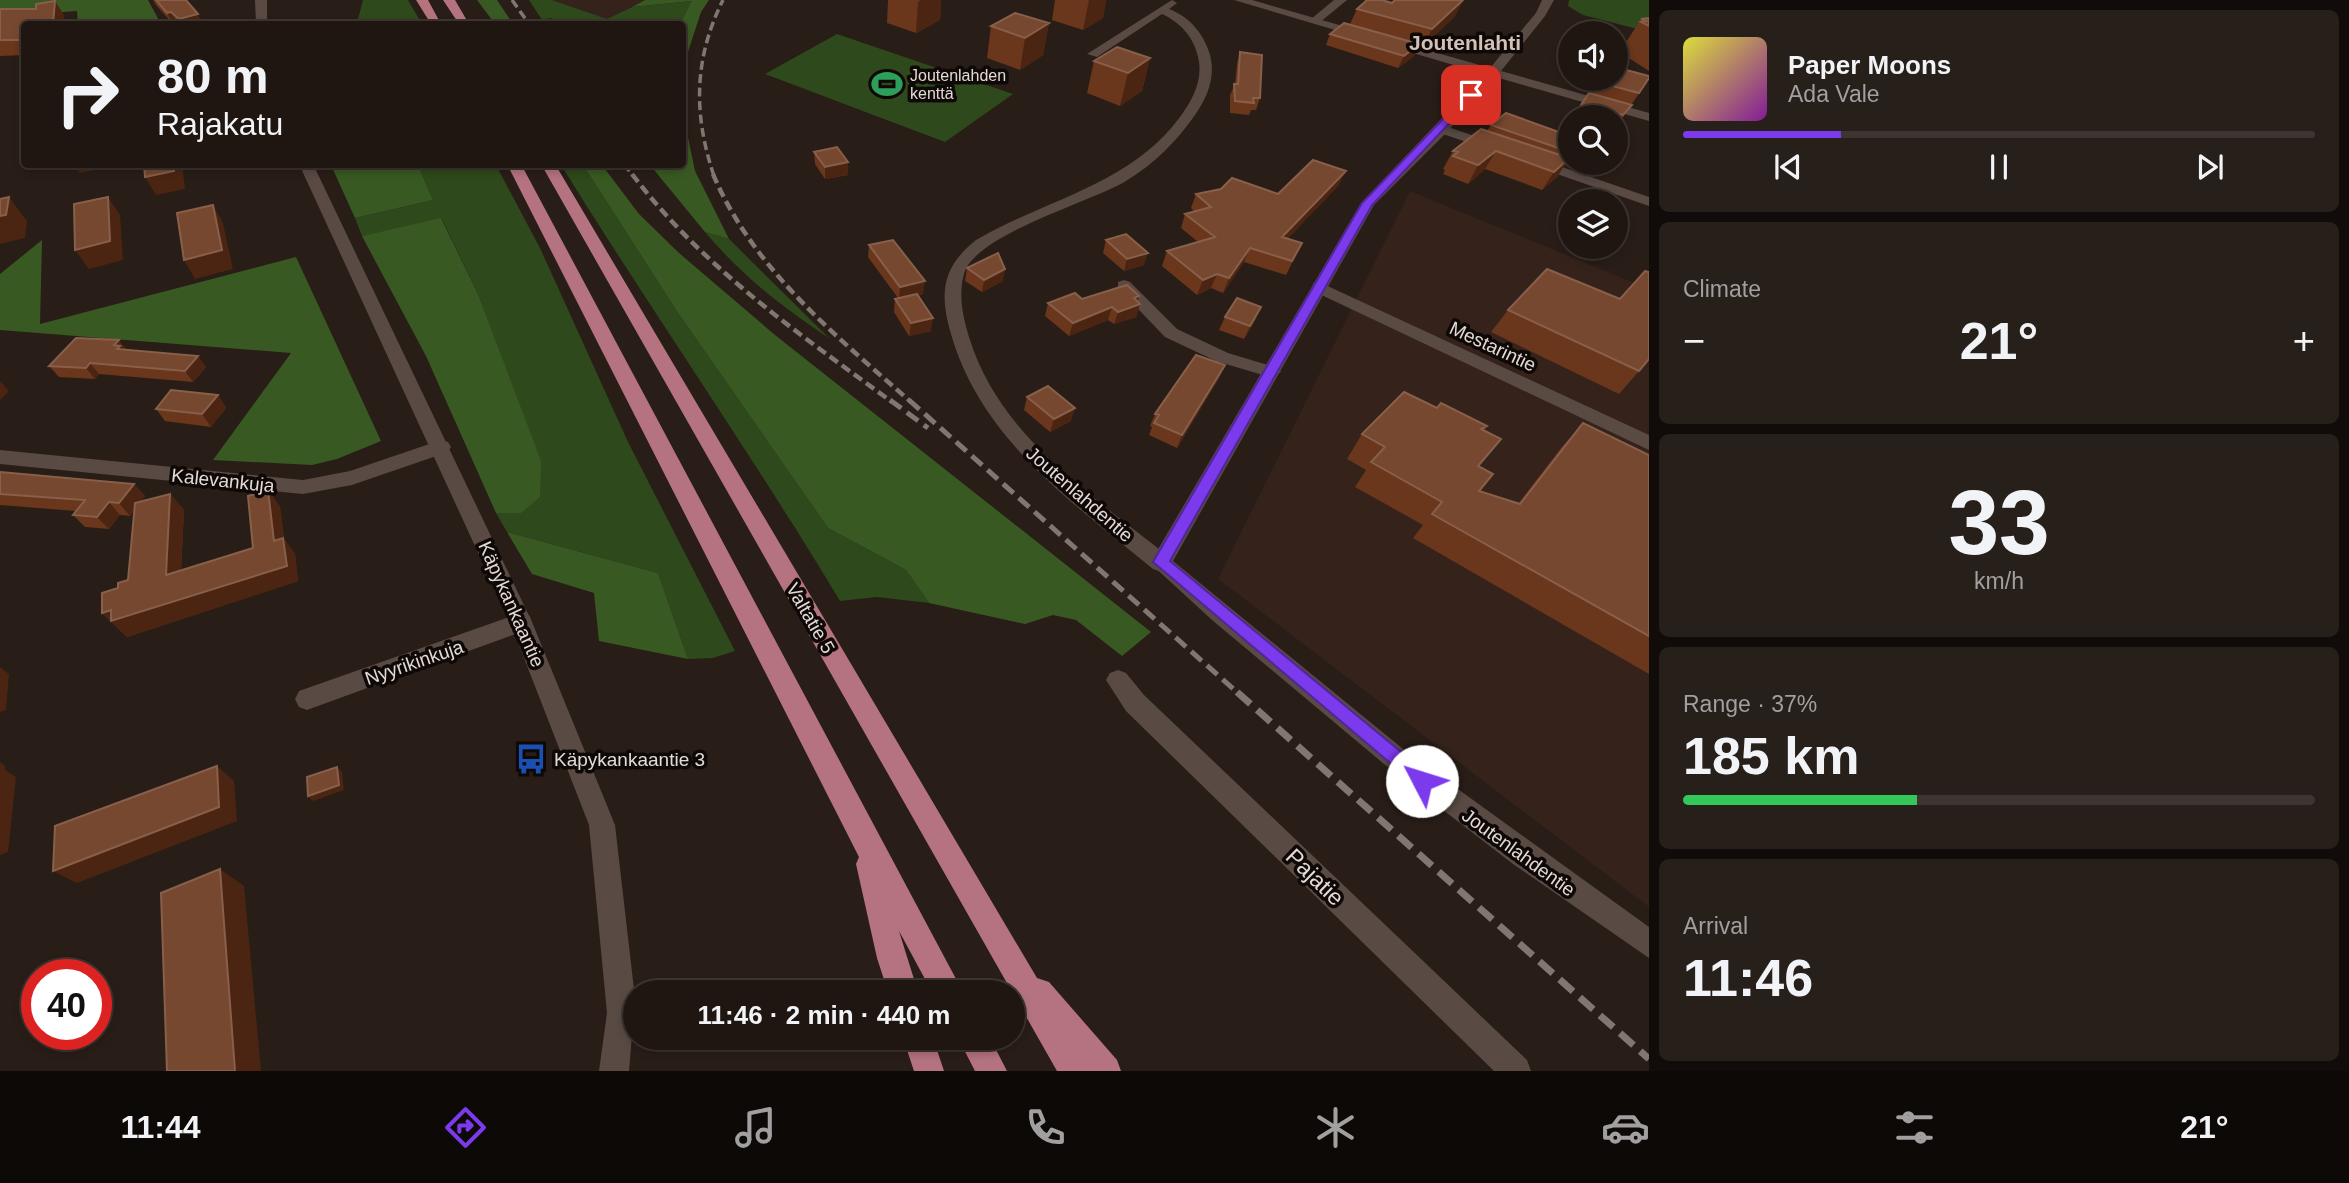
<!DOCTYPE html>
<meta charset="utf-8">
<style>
:root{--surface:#1f1611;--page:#271f1a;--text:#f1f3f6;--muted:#a19f9f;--line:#3c3531;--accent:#7c3aed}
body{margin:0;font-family:Helvetica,sans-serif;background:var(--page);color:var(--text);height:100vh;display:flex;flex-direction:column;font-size:26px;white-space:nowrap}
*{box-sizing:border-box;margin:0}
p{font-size:23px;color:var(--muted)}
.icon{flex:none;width:38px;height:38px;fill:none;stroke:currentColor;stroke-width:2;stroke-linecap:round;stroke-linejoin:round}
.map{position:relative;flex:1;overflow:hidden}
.sheet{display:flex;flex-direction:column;gap:10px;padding:10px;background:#110c09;width:700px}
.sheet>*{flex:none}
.guide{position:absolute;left:21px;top:21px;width:665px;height:147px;border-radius:7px;box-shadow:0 4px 10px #0003,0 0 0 2px var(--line);background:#1f1611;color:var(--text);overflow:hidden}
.buttons{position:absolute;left:1558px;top:21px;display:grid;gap:14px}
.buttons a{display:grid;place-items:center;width:70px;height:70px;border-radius:50%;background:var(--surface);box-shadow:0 4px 10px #0003,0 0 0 2px var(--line);font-size:35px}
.speed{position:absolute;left:21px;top:959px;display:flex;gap:14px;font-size:35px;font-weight:700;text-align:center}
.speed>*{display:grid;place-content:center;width:91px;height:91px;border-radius:50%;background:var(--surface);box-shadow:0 4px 10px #0003,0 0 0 2px var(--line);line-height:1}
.speed .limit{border:10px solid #d22;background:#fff;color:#111}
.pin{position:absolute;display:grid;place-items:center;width:60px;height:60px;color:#fff;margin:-30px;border-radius:14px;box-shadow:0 4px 10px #0006}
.me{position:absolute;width:77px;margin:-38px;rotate:310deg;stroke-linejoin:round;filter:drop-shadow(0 0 5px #0008)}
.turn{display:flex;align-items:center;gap:24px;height:147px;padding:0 21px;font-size:32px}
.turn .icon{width:91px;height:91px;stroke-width:2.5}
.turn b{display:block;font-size:49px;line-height:60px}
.big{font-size:52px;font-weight:700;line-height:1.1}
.sheet .widget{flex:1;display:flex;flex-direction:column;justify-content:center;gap:10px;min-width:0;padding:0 24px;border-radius:10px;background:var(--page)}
.sheet .dial{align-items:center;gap:0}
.dial b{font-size:91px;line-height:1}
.song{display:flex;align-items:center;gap:21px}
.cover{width:84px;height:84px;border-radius:10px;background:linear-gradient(135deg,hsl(60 70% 55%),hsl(290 70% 35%))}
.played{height:7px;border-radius:4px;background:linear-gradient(90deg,var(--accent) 25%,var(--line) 25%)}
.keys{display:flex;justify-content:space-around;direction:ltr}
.heat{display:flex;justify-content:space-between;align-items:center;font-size:38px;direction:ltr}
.charge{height:10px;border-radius:5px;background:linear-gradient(90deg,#34c759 37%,var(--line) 0)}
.trip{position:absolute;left:623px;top:980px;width:402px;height:70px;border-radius:35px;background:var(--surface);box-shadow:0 4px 10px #0003,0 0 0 2px var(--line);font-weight:700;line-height:70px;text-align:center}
.menu{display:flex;height:112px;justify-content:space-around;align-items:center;background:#0c0907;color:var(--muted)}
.menu .icon{width:49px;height:49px}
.menu .on{color:var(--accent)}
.menu b{font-size:32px;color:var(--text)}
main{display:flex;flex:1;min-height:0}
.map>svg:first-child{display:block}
</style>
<main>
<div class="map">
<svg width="1649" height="1071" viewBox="0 0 1649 1071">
<rect width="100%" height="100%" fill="#291d17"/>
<path fill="#35231b" d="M552,0H645L607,19Z
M1410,191L1649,289V907L1218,579Z"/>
<path fill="#2e491b" d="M363,0H408L422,24H361L358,19Z
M529,0H552L607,19L632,7L693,1L680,24H557L551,18L542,20Z
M1569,0H1649V32L1583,15L1568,6Z
M837,34L1013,94L945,142L765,74Z
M418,165H496L540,248L628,442L735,651L713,658L688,659L658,573L507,532L496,513H521L540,461L478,294L442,219L362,236L355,218L433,200Z
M561,165H583L678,313L828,528L906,570L929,603L877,597L840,601C751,453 652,312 561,165Z
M705,232L729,239L830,339C780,305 744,278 705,232Z"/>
<path fill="#395922" d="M0,0H148L161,24H78L77,11L7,16L0,21Z
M477,0H497L513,24H495Z
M645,0H709L701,12L683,67L682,24H680L692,1L632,7Z
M683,114L695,171L729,239L705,232L650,165L682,164Z
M331,165H418L433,200L355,218Z
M583,165H602L639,214L679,253L775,335L1151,632L1122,656L1076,620L1053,615L1025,624L929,603L906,570L828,528L678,313Z
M441,218L478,294L541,461L540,497L521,513H496L426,356L362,236Z
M42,240L40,324L296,257L381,441L337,459L312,465L213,460L291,353L0,330V274Z
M507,532L658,573L688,659L599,641L594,593L532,574Z"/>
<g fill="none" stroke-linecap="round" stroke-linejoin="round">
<path fill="#594a44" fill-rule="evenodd" d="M1172,0L1177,3L1169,9C1190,17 1204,34 1210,55C1216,77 1207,98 1195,115C1177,141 1154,164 1126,181C1091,202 974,235 964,274C958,295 963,317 969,337C999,436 1092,495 1169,557L1172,563L1169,569L1161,572L1153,569C1073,503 981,439 951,334C939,293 942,267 976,240C1046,199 1130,185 1180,117C1192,101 1202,82 1199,62C1196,40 1182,23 1162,14L1097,57L1087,54Z
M1334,0H1347L1319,23H1311V19Z
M1442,125L1501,145L1503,148L1496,152L1437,132L1435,129Z
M1536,158L1649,197V206L1531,165L1529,162Z
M1124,280L1130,282L1177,329L1228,353L1278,368L1281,372L1272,378L1266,376L1216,361L1165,337L1118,288V282Z
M1319,282L1649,435V450L1313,291V283Z
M441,440L448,442L451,447L448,452L352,485L303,494L0,464V450L303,480L350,471Z
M521,613L529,615L532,622L529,629L307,710L299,707L295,699L299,691Z
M1118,670L1126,673L1144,695L1527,1060L1531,1071H1494L1126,711L1106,680L1110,673Z"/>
<path fill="#594a44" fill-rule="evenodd" d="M255,0H267V24H256Z
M1234,0H1252L1490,68L1536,13L1542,0H1554L1545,16L1501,71L1649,113V121L1495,77L1447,132L1374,205L1173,561L1408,753L1649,927V958L1513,864L1390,769L1212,620L1150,563L1361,203L1484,74Z
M299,164H313L532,622L615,825L635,998L629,1071H599L607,1013L589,825L510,622Z"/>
<path fill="#b4737f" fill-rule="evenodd" d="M416,0H428L441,24H431Z
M443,0H455L469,24H459Z
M507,164H521L963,992H932L899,931L918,992H888L877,958L856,864L859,857Z
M541,164H555L1037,978L1049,982L1117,1060L1121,1071H1057Z
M903,1038H933L944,1071H914Z
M958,1038H990L1007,1071H975Z"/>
<path stroke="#817671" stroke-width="3.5" stroke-dasharray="9 4.5" stroke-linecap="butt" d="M512,0L529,24
M624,164L633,176
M714,176C693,114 694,58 723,0"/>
<path stroke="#817671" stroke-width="4.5" stroke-dasharray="10 5" stroke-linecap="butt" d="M632,174C703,268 798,333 892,402
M713,174C753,269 835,335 911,402"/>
<path stroke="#817671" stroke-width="5" stroke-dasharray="14 7" stroke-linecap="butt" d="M890,400L928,428
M909,400L1239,694"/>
<path stroke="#817671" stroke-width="7" stroke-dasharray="18 9" stroke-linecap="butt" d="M1237,692L1649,1059"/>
</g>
<path fill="#6a361c" d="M153,0H186L203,24H178L177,23L173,24L156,5Z
M888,0H941L940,20L916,33L887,23Z
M1055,0H1106L1103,18L1083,30L1052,20Z
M1463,0L1455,16L1424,46L1419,45L1414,56L1398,68L1326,45L1330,34L1350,24L1357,9L1392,3Z
M0,9L64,15L24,24V55L0,56Z
M1649,18V71L1621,53L1622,51L1621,50L1641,19Z
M1049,23L1043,55L1020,70L987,58L991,26Z
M1240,52L1260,98L1256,110H1251L1249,115L1230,113V95L1235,84L1237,64Z
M1150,58L1142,91L1120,106L1087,93L1094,61Z
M1649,78L1624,116L1615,126V117H1573L1599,79Z
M1491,125L1570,136V163H1573L1569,166L1565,165L1557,177L1542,190L1485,169L1468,184L1443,174L1445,170L1443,169L1453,151L1487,131Z
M814,152L848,162V175L825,179L815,164Z
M1339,185L1288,238L1295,257L1286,275L1244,262L1223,293L1211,288L1197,295L1162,266L1167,251L1198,242L1181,228L1185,214L1195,212L1191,208L1196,194H1278Z
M1106,240L1144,265L1124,271L1103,253Z
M869,245L923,294L917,296L931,331L909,336L894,312L895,299L898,298L868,257Z
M967,268L1003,281L982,292L965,281Z
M1139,296L1137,301L1140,304L1136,317L1114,324L1108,320L1069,336L1045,316L1048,303L1082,299Z
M1508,310L1639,371L1619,394L1491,332Z
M1225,317L1256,319L1244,339L1219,330Z
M126,349L206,367L193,382L99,374L95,379L59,377L49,366Z
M1225,365L1219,378L1177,448L1149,435L1152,427L1150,426L1155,414Z
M218,395L226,408L211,427L165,421L156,409Z
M1027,397L1071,421L1050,432L1024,410Z
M1437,408L1487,426L1484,431L1479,466V491L1518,504L1561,448L1583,423L1649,455V674L1413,538L1423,525L1355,487L1366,470L1347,459L1362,434Z
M0,472L134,484L145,496L141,501L170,494L184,510L181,570L253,548L268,490L280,507L284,539L295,554L298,581L127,637L102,613L118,588L128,580L134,510L130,516L120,515L109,529L85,527L73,515L76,511L0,505Z"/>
<path fill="#4b2512" d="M921,0H941L940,20L916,33L918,2Z
M1089,0H1106L1103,18L1083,30Z
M1463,0L1455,16L1424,46L1432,29Z
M55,1L64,15L63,24H53Z
M171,12L177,23L173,24L167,13Z
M198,14L203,24H181L179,19Z
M1049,23L1043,55L1020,70L1025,38Z
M1419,44L1414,56L1398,68L1404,56Z
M1150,58L1142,91L1120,106L1128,73Z
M1496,151L1485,169L1468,184L1478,165Z
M1569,158L1557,177L1542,190L1554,172Z
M848,162V175L825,179V167Z
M74,164H109V167L80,173Z
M173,164H182L185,189L156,195L145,177Z
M1346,171L1339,185L1276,251L1282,237Z
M9,197L27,221L25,238L0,244V216Z
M108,197L120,215L123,260L89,269L75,250Z
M213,205L223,223L233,269L195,279L184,260Z
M1250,248L1244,262L1223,293L1229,278Z
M1148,253L1144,265L1124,271L1127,259Z
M1005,269L1003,281L982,292L984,280Z
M1217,274L1211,288L1197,295L1203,280Z
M925,281L923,294L899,300L900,287Z
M1139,296L1136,306L1140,304L1136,317L1114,324L1118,312L1134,298Z
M1112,307L1108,320L1069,336L1073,323Z
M1261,307L1256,319L1244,339L1250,326Z
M933,318L931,331L909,336L911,323Z
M119,340L128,351V357L114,345Z
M198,356L206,367L193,382L185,371Z
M90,363L99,374L95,379L86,368Z
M1225,365L1219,378L1177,448L1182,435Z
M0,381L9,391L0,400Z
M218,395L226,408L211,427L202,414Z
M1075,408L1071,421L1050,432L1054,419Z
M134,484L145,496L130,516L119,503Z
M268,490L280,507L284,539L295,554L298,581L127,637L102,613L274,541Z
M170,494L184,510L180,590L166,575Z
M109,502L120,515L109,529L97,517Z
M0,667L9,674L6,710L0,712Z
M0,762L5,766V770L16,777L8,852L0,855Z
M217,766L234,781L237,821L77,883L53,871Z
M337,767L342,772L344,790L313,801L308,796Z
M220,869L244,886L261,1071H235Z"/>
<path fill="#774830" stroke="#885f4a" stroke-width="2" d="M156,0H186L198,14L179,19L171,12L167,13Z
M1367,0H1382L1392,3L1395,0H1463L1432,29L1357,9Z
M55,1L53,24H24V40H0V9H36V4Z
M1015,13L1049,23L1025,38L991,26Z
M1649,18V26L1641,22L1646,21L1641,19Z
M1344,23L1419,44L1404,56L1330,34Z
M1117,47L1150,58L1128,73L1094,61Z
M1240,52L1262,55L1260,98H1253L1254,103L1235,101L1234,84H1238Z
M1615,67L1649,76V78L1639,93L1597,82L1599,79H1615Z
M1589,93L1632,105L1623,115L1581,105Z
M1506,113L1570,136V152L1491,125Z
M1481,129L1569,158L1554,172L1496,151L1478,165L1453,156L1458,152L1453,151Z
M837,147L848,162L825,167L814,152Z
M1313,160L1346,171L1282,237L1302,243L1292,261L1250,248L1229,278L1217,274L1203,280L1167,251L1215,237L1185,214L1211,207L1196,194L1221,189L1232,178L1278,194Z
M144,164H173L174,171L145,177Z
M9,197L6,215L0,216V199Z
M108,197L110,241L75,250L74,204Z
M213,205L222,250L184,260L177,213Z
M1126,234L1148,253L1127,259L1106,240Z
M893,240L925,281L900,287L869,245Z
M998,253L1005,269L984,280L967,268Z
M1547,269L1620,299L1645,271L1649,272V359L1639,371L1508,310Z
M1127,285L1139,296L1134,298L1140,304L1118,312L1112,307L1073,323L1048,303L1075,293L1082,299Z
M917,294L933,318L911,323L895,299Z
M1237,298L1261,307L1250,326L1225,317Z
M76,338L119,340L114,345L120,346L117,349L198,356L185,371L90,363L86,368L49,366Z
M1196,355L1225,365L1182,435L1154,423L1159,415L1155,414Z
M1048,386L1075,408L1054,419L1027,397Z
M171,390L218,395L202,414L156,409Z
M1404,392L1437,408L1441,403L1487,426L1481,429L1501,439L1478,466L1493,474L1479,491L1520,504L1583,423L1649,455V636L1432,514L1442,502L1371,462L1385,447L1362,434Z
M0,472L134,484L119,503L109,502L97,517L73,515L85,500L0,494Z
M268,490L274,541L283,538L287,566L111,621V610L102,613V593L118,588V583L128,580L135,503L170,494L166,575L253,548L248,496Z
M217,766L219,807L53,871L55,826Z
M337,767L339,785L308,796L307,777Z
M220,869L235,1071H167L161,893Z"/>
<path fill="#7c3aed" stroke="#51269a" stroke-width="2" d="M1468,93L1476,95L1372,205L1170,561L1429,775L1432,781L1429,788L1422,790L1153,562L1362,203Z"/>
<defs>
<g id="stadium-bare" transform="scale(2.415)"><path d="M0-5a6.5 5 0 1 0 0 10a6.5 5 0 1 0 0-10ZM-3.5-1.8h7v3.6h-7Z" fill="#2e9e5b" stroke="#0e0806" stroke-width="2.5" paint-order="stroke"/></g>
<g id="bus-bare" transform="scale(2.415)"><path d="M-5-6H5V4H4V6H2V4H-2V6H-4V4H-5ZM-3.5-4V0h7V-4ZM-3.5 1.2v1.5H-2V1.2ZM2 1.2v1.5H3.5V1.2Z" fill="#1a4fb4" stroke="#0e0806" stroke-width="2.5" paint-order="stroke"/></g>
</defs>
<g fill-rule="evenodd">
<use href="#stadium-bare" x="887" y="84"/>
<use href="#bus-bare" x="531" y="759"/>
</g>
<g text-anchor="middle" stroke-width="7" stroke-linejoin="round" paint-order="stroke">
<g font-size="16" fill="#e3dad6" stroke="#0e0806" text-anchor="start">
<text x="910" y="81">Joutenlahden<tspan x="910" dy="18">kenttä</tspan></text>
</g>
<g font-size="19" fill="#e3dad6" stroke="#0e0806">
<text transform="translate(1493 346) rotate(25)" y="7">Mestarintie</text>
<text transform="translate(223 480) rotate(6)" y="7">Kalevankuja</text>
<text transform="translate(1080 494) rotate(41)" y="7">Joutenlahdentie</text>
<text transform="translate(512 604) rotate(66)" y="7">Käpykankaantie</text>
<text transform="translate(811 618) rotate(60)" y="7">Valtatie 5</text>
<text transform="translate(414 662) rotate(-19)" y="7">Nyyrikinkuja</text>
<text transform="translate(1519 852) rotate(36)" y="7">Joutenlahdentie</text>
</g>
<g font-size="19" fill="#e3dad6" stroke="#0e0806" text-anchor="start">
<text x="554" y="766">Käpykankaantie 3</text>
</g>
<g font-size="21" font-weight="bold" fill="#d2c1b9" stroke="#0e0806">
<text x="1465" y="50">Joutenlahti</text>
</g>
<g font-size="23" fill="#e3dad6" stroke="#0e0806">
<text transform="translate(1315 877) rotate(44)" y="8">Pajatie</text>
</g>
</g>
</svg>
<div class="buttons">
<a><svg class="icon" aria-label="sound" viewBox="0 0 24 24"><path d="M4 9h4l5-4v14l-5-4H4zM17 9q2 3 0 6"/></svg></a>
<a><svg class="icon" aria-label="search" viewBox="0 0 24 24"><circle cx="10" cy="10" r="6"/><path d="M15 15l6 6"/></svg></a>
<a><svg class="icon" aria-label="layers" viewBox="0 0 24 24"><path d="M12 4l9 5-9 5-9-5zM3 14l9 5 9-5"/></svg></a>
</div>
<div class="speed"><div class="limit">40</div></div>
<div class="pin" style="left:1471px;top:95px;background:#d93025"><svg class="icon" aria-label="arrive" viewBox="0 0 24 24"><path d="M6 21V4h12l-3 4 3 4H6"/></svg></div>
<svg class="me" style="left:1422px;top:781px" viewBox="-20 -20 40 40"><circle r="19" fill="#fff"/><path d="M0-13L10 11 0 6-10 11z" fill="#7c3aed"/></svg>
<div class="trip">11:46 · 2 min · 440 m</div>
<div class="guide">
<div class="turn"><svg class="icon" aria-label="right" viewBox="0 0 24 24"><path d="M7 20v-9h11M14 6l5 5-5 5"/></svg><div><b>80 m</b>Rajakatu</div></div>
</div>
</div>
<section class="sheet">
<div class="widget">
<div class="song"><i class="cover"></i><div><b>Paper Moons</b><p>Ada Vale</p></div></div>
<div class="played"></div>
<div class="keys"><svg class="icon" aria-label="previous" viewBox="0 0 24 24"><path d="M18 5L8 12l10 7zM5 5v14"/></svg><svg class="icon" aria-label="pause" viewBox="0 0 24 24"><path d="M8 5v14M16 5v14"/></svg><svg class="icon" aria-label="next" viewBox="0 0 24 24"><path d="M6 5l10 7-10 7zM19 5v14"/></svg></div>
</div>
<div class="widget"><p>Climate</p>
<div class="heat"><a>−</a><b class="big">21°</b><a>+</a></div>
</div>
<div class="widget dial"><b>33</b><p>km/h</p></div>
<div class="widget"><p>Range · 37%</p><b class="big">185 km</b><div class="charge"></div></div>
<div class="widget"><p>Arrival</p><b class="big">11:46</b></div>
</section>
</main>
<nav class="menu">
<b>11:44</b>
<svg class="icon on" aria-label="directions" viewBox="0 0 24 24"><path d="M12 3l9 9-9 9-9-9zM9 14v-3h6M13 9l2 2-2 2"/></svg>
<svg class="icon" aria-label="music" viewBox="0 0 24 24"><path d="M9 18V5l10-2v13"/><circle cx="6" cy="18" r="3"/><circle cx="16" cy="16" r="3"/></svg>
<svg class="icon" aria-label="phone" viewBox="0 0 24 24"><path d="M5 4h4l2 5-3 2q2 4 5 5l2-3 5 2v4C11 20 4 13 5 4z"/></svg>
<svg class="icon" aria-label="climate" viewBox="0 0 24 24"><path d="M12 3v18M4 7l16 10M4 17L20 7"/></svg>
<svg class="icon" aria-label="car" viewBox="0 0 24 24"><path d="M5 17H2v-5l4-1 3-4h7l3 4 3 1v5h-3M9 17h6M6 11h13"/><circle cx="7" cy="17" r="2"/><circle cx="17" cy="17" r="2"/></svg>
<svg class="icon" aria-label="filters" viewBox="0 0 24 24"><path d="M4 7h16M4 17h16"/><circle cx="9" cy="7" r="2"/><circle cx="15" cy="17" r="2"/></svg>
<b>21°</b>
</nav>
